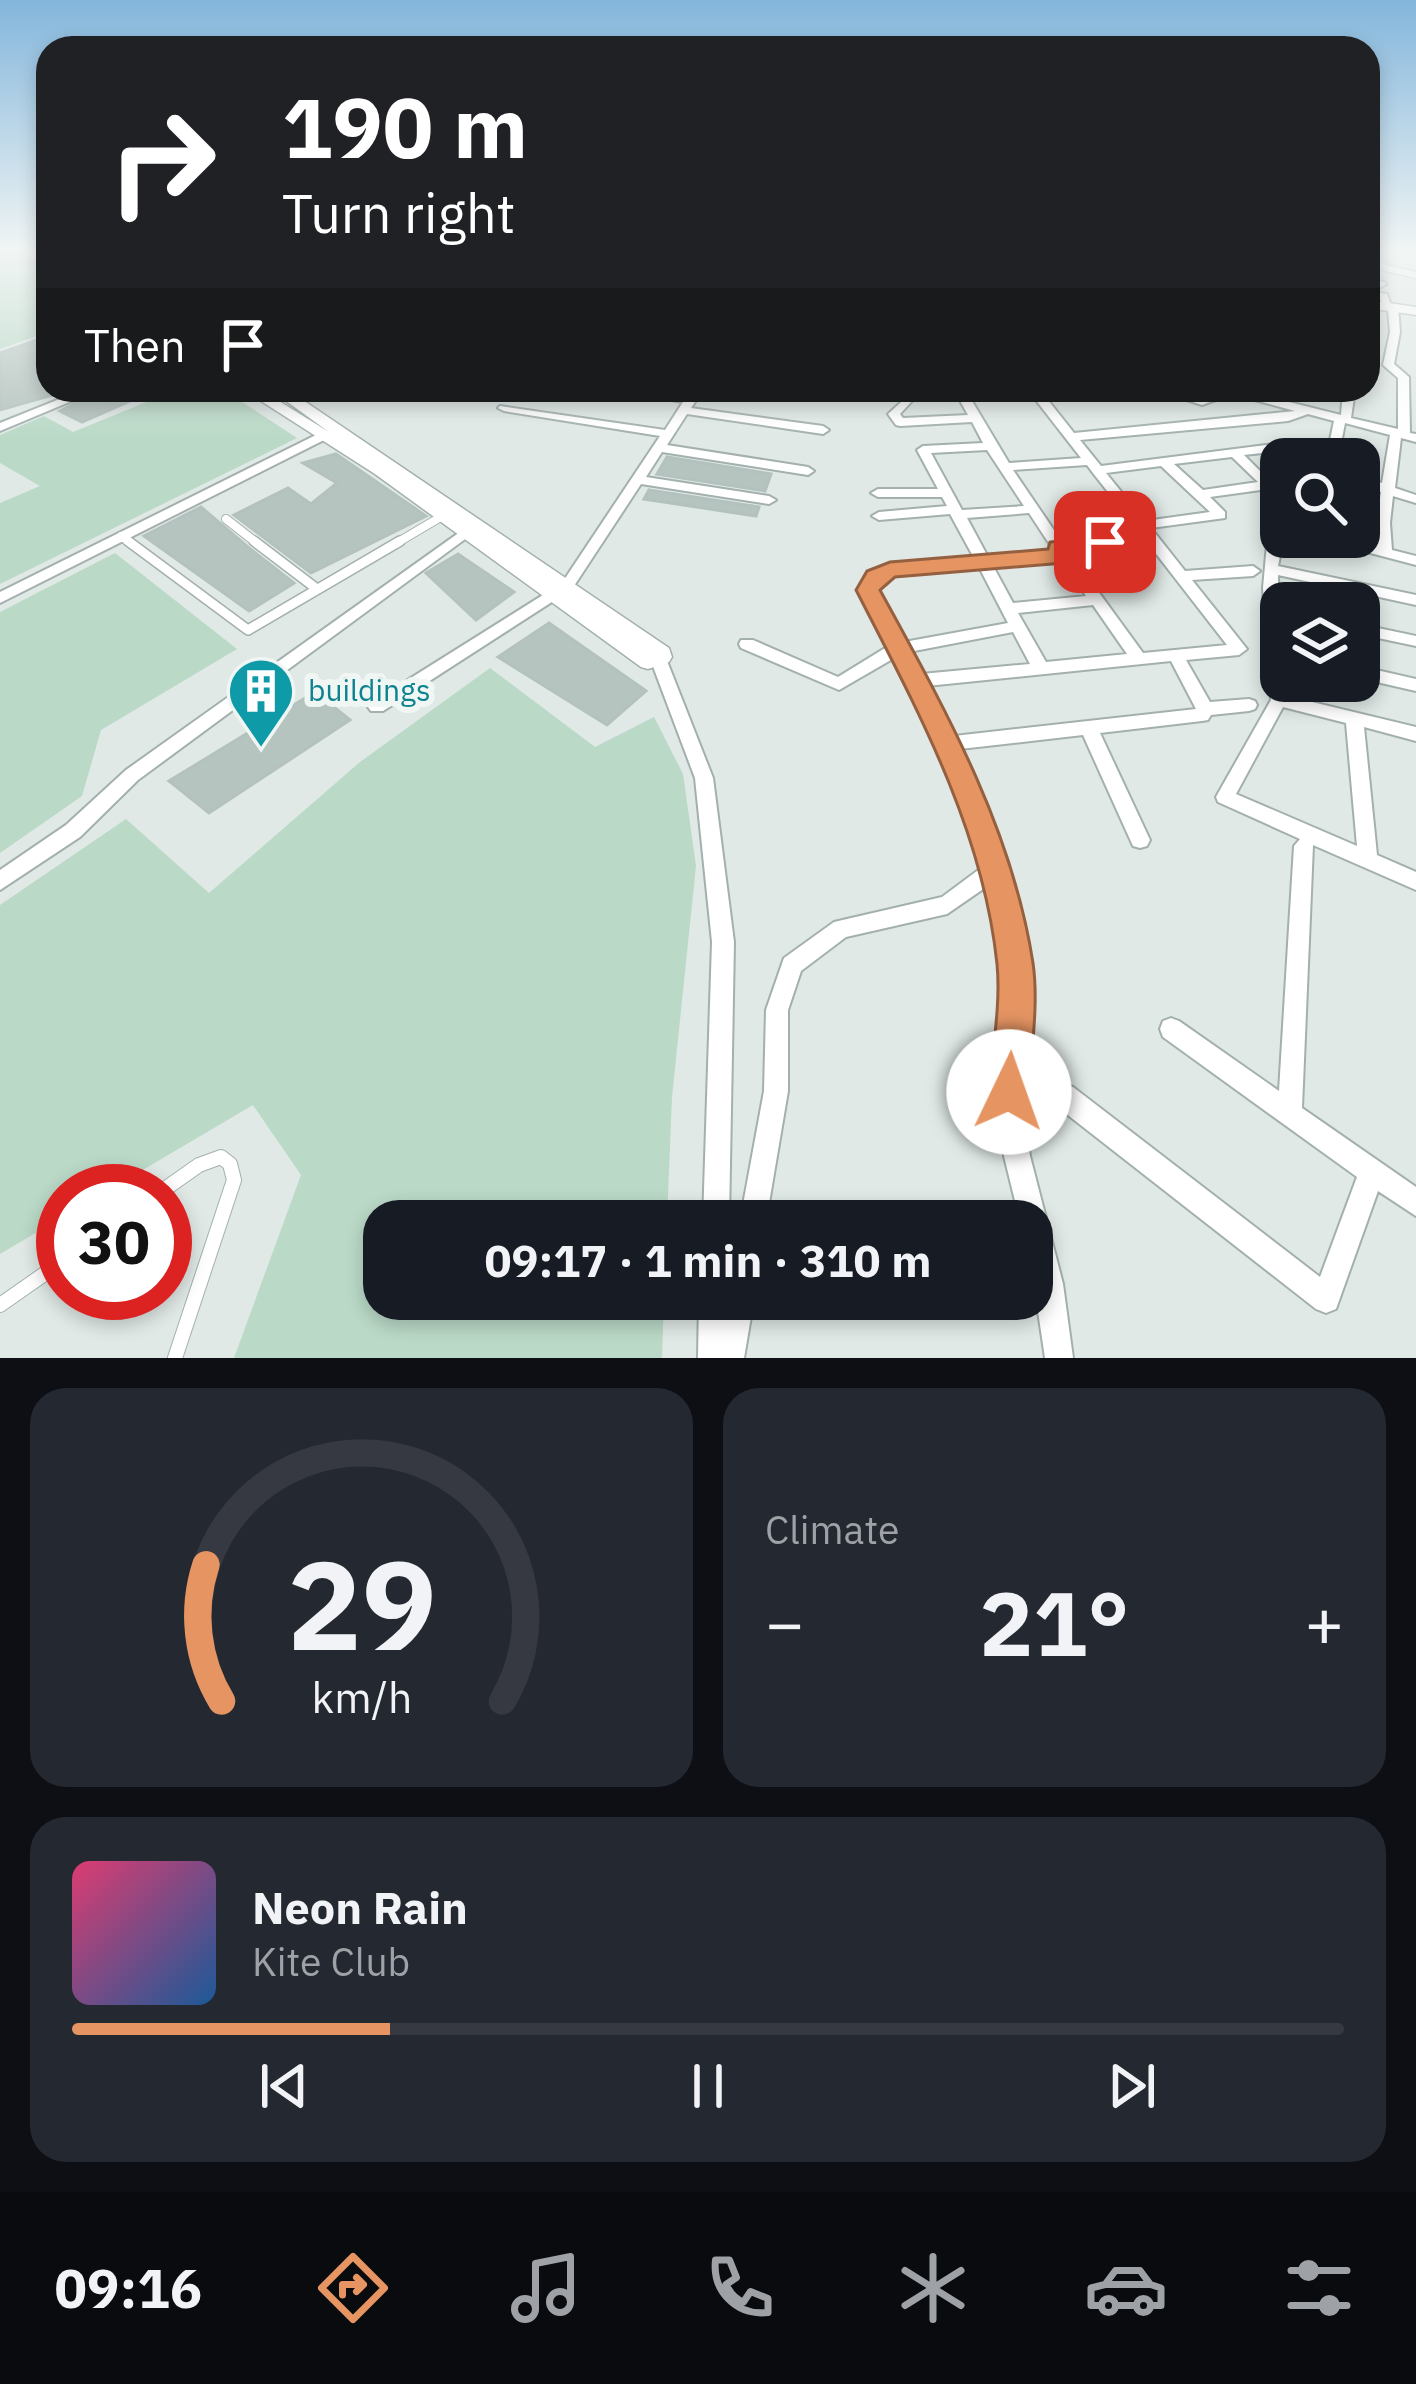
<!DOCTYPE html>
<meta charset="utf-8">
<style>
:root{--surface:#171b24;--page:#242831;--text:#f1f3f6;--muted:#9ea1a6;--line:#363941;--accent:#e59462}
body{margin:0;font-family:"IBM Plex Sans",sans-serif;background:var(--page);color:var(--text);height:100vh;display:flex;flex-direction:column;font-size:45px;white-space:nowrap}
*{box-sizing:border-box;margin:0}
p{font-size:39px;color:var(--muted)}
.icon{flex:none;width:66px;height:66px;fill:none;stroke:currentColor;stroke-width:2;stroke-linecap:round;stroke-linejoin:round}
.map{position:relative;height:1358px;overflow:hidden}
.side{display:flex;flex-direction:column;gap:30px;padding:30px;background:#0d0f14;flex:1}
.side>*{flex:none}
.hud{position:absolute;left:36px;top:36px;width:1344px;height:366px;border-radius:36px;box-shadow:0 6px 18px #0003;background:#202124;color:#fff;overflow:hidden}
.fabs{position:absolute;left:1260px;top:438px;display:grid;gap:24px}
.fabs a{display:grid;place-items:center;width:120px;height:120px;border-radius:24px;background:var(--surface);box-shadow:0 6px 18px #0003;font-size:60px}
.speed{position:absolute;left:36px;top:1164px;display:flex;gap:24px;font-size:60px;font-weight:700;text-align:center}
.speed>*{display:grid;place-content:center;width:156px;height:156px;border-radius:50%;background:var(--surface);box-shadow:0 6px 18px #0003;line-height:1}
.speed .limit{border:18px solid #d22;background:#fff;color:#111}
.pin{position:absolute;display:grid;place-items:center;width:102px;height:102px;color:#fff;margin:-51px;border-radius:24px;box-shadow:0 6px 18px #0006}
.me{position:absolute;width:132px;margin:-66px;rotate:3deg;stroke-linejoin:round;filter:drop-shadow(0 0 9px #0008)}
.turn{display:flex;align-items:center;gap:42px;height:252px;padding:0 48px;font-size:54px}
.turn .icon{width:156px;height:156px;stroke-width:2.5}
.turn b{display:block;font-size:84px;line-height:102px}
.then{display:flex;align-items:center;height:114px;padding:0 48px;background:#0003;gap:24px;font-size:45px}
.big{font-size:90px;font-weight:700;line-height:1.1}
.side .widget{flex:1;display:flex;flex-direction:column;justify-content:center;gap:18px;min-width:0;padding:0 42px;border-radius:36px;background:var(--page)}
.side .dial{align-items:center;gap:0}
.dial svg{height:312px;overflow:visible;fill:none;stroke:var(--line);stroke-width:7;stroke-linecap:round;text-anchor:middle}
.dial text{fill:var(--text);stroke:none}
.song{display:flex;align-items:center;gap:36px}
.cover{width:144px;height:144px;border-radius:18px;background:linear-gradient(135deg,hsl(340 70% 55%),hsl(210 70% 35%))}
.played{height:12px;border-radius:6px;background:linear-gradient(90deg,var(--accent) 25%,var(--line) 25%)}
.keys{display:flex;justify-content:space-around;direction:ltr}
.heat{display:flex;justify-content:space-between;align-items:center;font-size:66px;direction:ltr}
.side .tiles{flex:1;display:grid;gap:30px;grid-template-columns:1fr 1fr}
.widget:last-child{grid-column:span 2}
.trip{position:absolute;left:363px;top:1200px;width:690px;height:120px;border-radius:36px;background:var(--surface);box-shadow:0 6px 18px #0003;font-weight:700;line-height:120px;text-align:center}
.menu{display:flex;height:192px;justify-content:space-around;align-items:center;background:#090b0e;color:var(--muted)}
.menu .icon{width:84px;height:84px}
.menu .selected{color:var(--accent)}
.menu b{font-size:54px;color:var(--text)}
.map>svg:first-child{display:block}
</style>
<div class="map">
<svg width="1416" height="1358" viewBox="0 0 1416 1358">
<rect width="100%" height="100%" fill="#e0e9e6"/>
<path fill="#bad9c7" d="M0,249H16L48,271V332L0,349Z
M176,390H224L297,438L0,584V503L40,486L0,463V435L44,416L73,432Z
M115,553L237,649L101,730L82,796L0,853V612Z
M490,668L595,747L654,717L683,774L696,866L672,1097L667,1221H384V1299H664L662,1358H234L301,1175L253,1105L107,1191H63V1217L0,1254V905L126,819L209,893L360,762Z"/>
<path fill="#b6c4c0" stroke="#b3c2be" stroke-width="3" d="M48,336V353L38,359L48,367V390H70L0,410V353Z
M102,390H155L82,422L60,411Z
M336,454L426,516L311,573L234,515L288,488L311,504L337,483L303,463Z
M667,457L771,474L765,491L657,474Z
M649,490L759,507L756,516L644,499Z
M201,507L249,548L294,583L249,611L144,536Z
M458,554L514,592L476,620L426,573Z
M549,623L646,691L607,725L498,657Z
M315,692L350,720L209,813L169,781Z"/>
<g fill="none" stroke-linecap="round" stroke-linejoin="round">
<g stroke="#a3b0ad" stroke-width="8">
<path id="service-far3" d="M1368,255L1386,268L1416,275"/>
</g>
<g stroke="#a3b0ad" stroke-width="10">
<path id="service-far2" d="M226,519L258,544
M121,536L132,544
M395,544L444,515"/>
</g>
<g stroke="#a3b0ad" stroke-width="12">
<path id="service-far1" d="M128,541L248,630L400,541
M254,541L317,589"/>
</g>
<g stroke="#a3b0ad" stroke-width="16">
<path id="service" d="M162,1191L199,1165L221,1157L230,1164L234,1180L175,1358
M0,1305L63,1261"/>
</g>
<g stroke="#a3b0ad" stroke-width="4">
<path id="minor" d="M1368,279L1384,282L1386,284L1381,287L1368,285Z
M1368,291L1387,294L1391,305L1398,308L1400,332L1394,364L1409,377L1410,433L1416,434V442L1401,438L1395,488L1416,495V503L1393,496L1390,523L1392,550L1416,556V565L1321,540L1319,537H1342L1377,546L1376,523L1381,492L1359,484V476L1382,483L1390,435L1345,423L1338,459H1326L1334,421L1308,414L1288,421L1080,440L1101,466L1281,443L1287,447L1281,451L1244,455L1274,485L1268,489L1210,497L1225,512V518L1151,528L1185,571L1253,566L1260,571L1253,576L1192,580L1247,649L1239,655L1186,660L1210,702L1249,699L1255,701L1257,705L1255,709L1249,711L1211,715L1208,720L1202,721L1100,733L1150,840L1147,846L1140,848L1133,846L1083,735L960,749L1006,868L1027,968L1021,1092L1030,1156L1063,1284L1073,1358H1045L1032,1271V1221H1020L1004,1156L997,1092L1005,968L989,885L947,914L846,937L801,971L788,1010V1091L766,1221H740L764,1091L766,1010L784,958L834,922L942,897L985,865L940,743L896,657L839,690L741,648L739,644L741,640H753L838,677L890,645L861,589L870,574L885,567L974,558L950,514L879,520L872,516L879,512L947,506L942,497H878L871,493L878,489H938L917,450L923,446L983,443L972,422L900,426L896,425L888,414L910,394L1003,390L997,393L969,396L1009,463L1081,458L1028,390H1040L1074,433L1295,411L1232,394L1202,405L1156,390H1174L1201,398L1222,390H1241L1341,415L1343,390H1355L1351,418L1398,429V378L1383,365L1390,332L1388,310L1384,309L1380,298L1368,297ZM958,397L968,415L903,418L900,414L913,400ZM987,450L1024,506L962,510L931,453ZM1232,457L1258,482L1203,490L1174,464ZM1087,465L1093,473L1141,534L1062,542L1013,470ZM1161,466L1210,512L1145,521L1106,473ZM1029,513L1054,551L988,557L967,518ZM1147,542L1227,645L1143,653L1068,550ZM1060,560L1086,596L1013,603L993,566ZM979,567L1008,623L904,642L875,589L881,580L893,574ZM1093,605L1127,654L1046,662L1018,613ZM1013,632L1030,664L921,674L909,652ZM1171,661L1196,709L954,736L927,686Z
M47,357L48,363L43,362L42,360Z
M82,390H98L0,431V423Z
M623,390H650L687,396L691,390H703L691,408L823,426L829,430L823,434L687,414L667,445L808,467L814,471L808,475L662,452L646,477L769,496L776,500L769,504L641,484L572,589L383,711H371L368,707L371,703L562,583L660,436L504,411L498,408L500,406L665,430L683,402L629,393Z
M324,431L330,435L328,438L0,603V592Z
M1281,520V537H1284L1278,566L1416,595V605L1278,575L1281,681H1286L1287,696L1416,727V741L1364,727L1377,855L1416,872V890L1313,845L1302,1108L1416,1187V1216L1378,1191L1336,1309L1326,1313L1316,1309L1055,1105L1052,1096L1055,1087L1064,1084L1073,1087L1320,1277L1357,1177L1163,1037L1160,1029L1163,1021L1171,1018L1179,1021L1279,1091L1294,846L1300,839L1218,802L1216,797L1271,700L1263,588L1267,544L1274,524ZM1283,707L1346,723L1357,846L1236,794Z
M467,527L472,528V534L138,780L80,837L0,890V870L66,825L126,770Z
M1359,624L1416,636V646L1359,634Z
M659,655L667,661L713,778L734,942L729,1221H703L712,942L695,778L651,661Z
M1359,666L1416,679V691L1359,678Z
M699,1299H754L744,1358H698Z"/>
</g>
<g stroke="#a3b0ad" stroke-width="3">
<path id="tertiary" d="M17,249H30L48,259V267Z
M1368,300L1416,307V315L1368,308Z
M244,390H261L329,432L271,390H288L669,648L672,657L669,662L648,669L641,667L375,474Z"/>
</g>
<path stroke="#83aaa3" stroke-width="3" stroke-dasharray="3 6" stroke-linecap="butt" d="M870,390L893,397"/>
<use href="#service-far3" stroke="#fff" stroke-width="6"/>
<use href="#service-far2" stroke="#fff" stroke-width="8"/>
<use href="#service-far1" stroke="#fff" stroke-width="9"/>
<use href="#service" stroke="#fff" stroke-width="14"/>
<use href="#minor" fill="#fff" fill-rule="evenodd"/>
<use href="#tertiary" fill="#fff" fill-rule="evenodd"/>
</g>
<linearGradient id="sky" x2="0" y2="1"><stop stop-color="#83b6dc"/><stop offset="0.57" stop-color="#f1f5f4"/><stop offset="1" stop-color="#f1f5f4" stop-opacity="0"/></linearGradient>
<rect width="1416" height="439" fill="url(#sky)"/>
<path fill="#e59462" stroke="#956040" stroke-width="3" d="M1105,535L1113,537V547L1074,553L1072,560L1064,563L895,577L880,590C945,709 1012,827 1033,963C1039,1004 1031,1051 1029,1092L1023,1106L1009,1112L995,1106L989,1092C992,1051 1001,1005 997,964C983,829 917,709 856,590L867,571L890,562L1048,549L1050,542Z"/>
<defs>
<g id="building-pin" transform="scale(3.45)"><path d="M0 17L-7.5 6A9.5 9.5 0 1 1 7.5 6Z" fill="#0f9aa8" stroke="#f0f6f4"/><path d="M-4-6H4V6H1V3H-1V6H-4ZM-2.5-4.3h1.7v1.8h-1.7ZM.8-4.3h1.7v1.8H.8ZM-2.5-1h1.7V.8h-1.7ZM.8-1h1.7V.8H.8Z" fill="#fff"/></g>
</defs>
<g fill-rule="evenodd">
<use href="#building-pin" x="261" y="691"/>
</g>
<g text-anchor="middle" stroke-width="12" stroke-linejoin="round" paint-order="stroke">
<g font-size="30" fill="#0d838f" stroke="#f0f6f4" text-anchor="start">
<text x="308" y="701">buildings</text>
</g>
</g>
</svg>
<div class="fabs">
<a><svg class="icon" aria-label="search" viewBox="0 0 24 24"><circle cx="10" cy="10" r="6"/><path d="M15 15l6 6"/></svg></a>
<a><svg class="icon" aria-label="layers" viewBox="0 0 24 24"><path d="M12 4l9 5-9 5-9-5zM3 14l9 5 9-5"/></svg></a>
</div>
<div class="speed"><div class="limit">30</div></div>
<div class="pin" style="left:1105px;top:542px;background:#d93025"><svg class="icon" aria-label="arrive" viewBox="0 0 24 24"><path d="M6 21V4h12l-3 4 3 4H6"/></svg></div>
<svg class="me" style="left:1009px;top:1092px" viewBox="-20 -20 40 40"><circle r="19" fill="#fff"/><path d="M0-13L10 11 0 6-10 11z" fill="#e59462"/></svg>
<div class="trip">09:17 · 1 min · 310 m</div>
<div class="hud">
<div class="turn"><svg class="icon" aria-label="right" viewBox="0 0 24 24"><path d="M7 20v-9h11M14 6l5 5-5 5"/></svg><div><b>190 m</b>Turn right</div></div>
<div class="then">Then<svg class="icon" aria-label="arrive" viewBox="0 0 24 24"><path d="M6 21V4h12l-3 4 3 4H6"/></svg></div>
</div>
</div>
<section class="side">
<div class="tiles">
<div class="widget dial"><svg viewBox="0 0 100 80">
<path d="M14 69A42 42 0 1 1 86 69"/>
<path d="M14 69A42 42 0 0 1 10 34" stroke="#e59462"/>
<text x="50" y="56" font-size="32" font-weight="700">29</text>
<text x="50" y="72" font-size="11">km/h</text>
</svg></div>
<div class="widget"><p>Climate</p>
<div class="heat"><a>−</a><b class="big">21°</b><a>+</a></div>
</div>
<div class="widget">
<div class="song"><i class="cover"></i><div><b>Neon Rain</b><p>Kite Club</p></div></div>
<div class="played"></div>
<div class="keys"><svg class="icon" aria-label="previous" viewBox="0 0 24 24"><path d="M18 5L8 12l10 7zM5 5v14"/></svg><svg class="icon" aria-label="pause" viewBox="0 0 24 24"><path d="M8 5v14M16 5v14"/></svg><svg class="icon" aria-label="next" viewBox="0 0 24 24"><path d="M6 5l10 7-10 7zM19 5v14"/></svg></div>
</div>
</div>
</section>
<nav class="menu">
<b>09:16</b>
<svg class="icon selected" aria-label="directions" viewBox="0 0 24 24"><path d="M12 3l9 9-9 9-9-9zM9 14v-3h6M13 9l2 2-2 2"/></svg>
<svg class="icon" aria-label="music" viewBox="0 0 24 24"><path d="M9 18V5l10-2v13"/><circle cx="6" cy="18" r="3"/><circle cx="16" cy="16" r="3"/></svg>
<svg class="icon" aria-label="phone" viewBox="0 0 24 24"><path d="M5 4h4l2 5-3 2q2 4 5 5l2-3 5 2v4C11 20 4 13 5 4z"/></svg>
<svg class="icon" aria-label="climate" viewBox="0 0 24 24"><path d="M12 3v18M4 7l16 10M4 17L20 7"/></svg>
<svg class="icon" aria-label="car" viewBox="0 0 24 24"><path d="M5 17H2v-5l4-1 3-4h7l3 4 3 1v5h-3M9 17h6M6 11h13"/><circle cx="7" cy="17" r="2"/><circle cx="17" cy="17" r="2"/></svg>
<svg class="icon" aria-label="filters" viewBox="0 0 24 24"><path d="M4 7h16M4 17h16"/><circle cx="9" cy="7" r="2"/><circle cx="15" cy="17" r="2"/></svg>
</nav>
